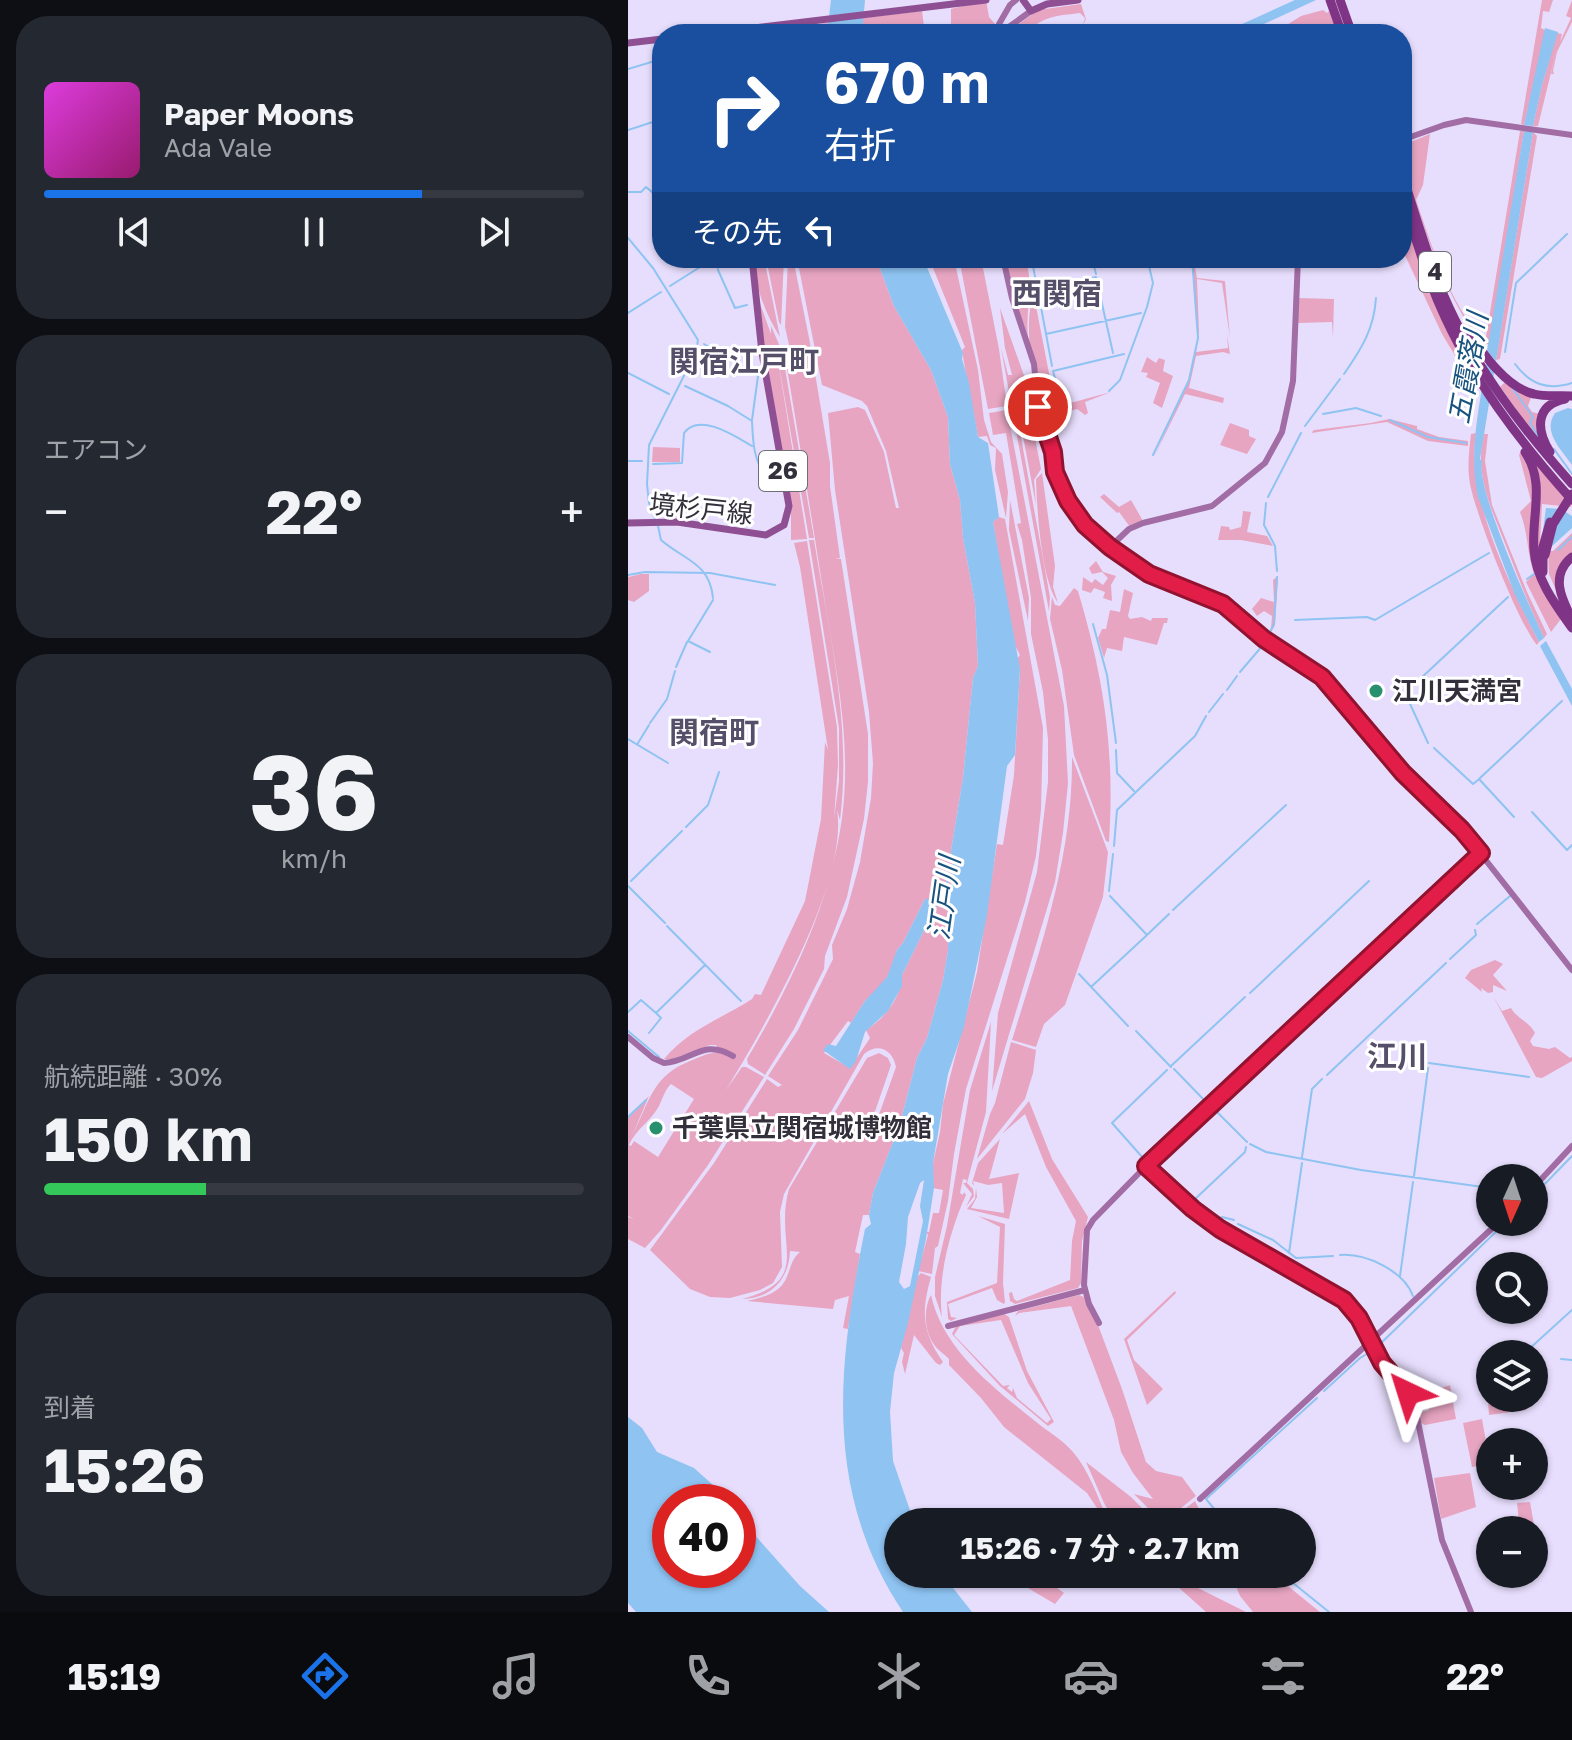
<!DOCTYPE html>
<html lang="ja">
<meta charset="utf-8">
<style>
:root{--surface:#171b24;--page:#242831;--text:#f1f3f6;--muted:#9ea1a6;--line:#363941;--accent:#1a73e8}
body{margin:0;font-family:"Golos Text","Noto Sans JP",sans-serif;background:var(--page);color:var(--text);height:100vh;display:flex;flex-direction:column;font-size:30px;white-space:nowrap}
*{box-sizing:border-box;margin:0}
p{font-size:26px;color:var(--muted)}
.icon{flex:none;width:44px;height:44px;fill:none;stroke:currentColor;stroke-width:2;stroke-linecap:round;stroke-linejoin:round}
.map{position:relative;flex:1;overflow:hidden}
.panel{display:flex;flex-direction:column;gap:16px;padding:16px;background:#0d0f14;width:628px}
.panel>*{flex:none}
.guide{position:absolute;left:24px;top:24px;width:760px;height:244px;border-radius:32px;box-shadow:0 2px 6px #0004;background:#1a4fa0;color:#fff;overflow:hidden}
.needle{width:52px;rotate:183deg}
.tools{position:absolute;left:848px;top:1164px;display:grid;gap:16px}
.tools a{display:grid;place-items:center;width:72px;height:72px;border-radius:50%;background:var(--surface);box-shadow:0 2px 6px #0004;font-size:40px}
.speed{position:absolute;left:24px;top:1484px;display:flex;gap:16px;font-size:40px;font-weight:700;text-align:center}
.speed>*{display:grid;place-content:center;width:104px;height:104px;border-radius:50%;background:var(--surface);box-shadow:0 2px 6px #0004;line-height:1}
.speed .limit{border:12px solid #d22;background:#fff;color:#111}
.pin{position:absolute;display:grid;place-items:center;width:68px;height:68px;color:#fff;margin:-34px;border:4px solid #fff;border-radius:50%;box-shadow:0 2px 8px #0007}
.me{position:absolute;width:88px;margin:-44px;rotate:319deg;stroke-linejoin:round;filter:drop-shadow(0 0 6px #0008)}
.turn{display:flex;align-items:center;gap:28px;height:168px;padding:0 40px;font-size:36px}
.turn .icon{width:104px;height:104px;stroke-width:2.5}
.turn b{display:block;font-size:56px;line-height:68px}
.then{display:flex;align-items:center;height:76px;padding:0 40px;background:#0003;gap:16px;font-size:30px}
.big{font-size:60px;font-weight:700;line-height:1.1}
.panel .card{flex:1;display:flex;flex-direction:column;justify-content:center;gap:12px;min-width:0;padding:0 28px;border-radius:32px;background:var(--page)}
.panel .dial{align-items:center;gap:0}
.dial b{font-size:104px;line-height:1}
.song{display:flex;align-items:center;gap:24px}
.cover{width:96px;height:96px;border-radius:12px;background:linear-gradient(135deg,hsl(300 70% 55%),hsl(320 70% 35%))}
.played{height:8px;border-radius:4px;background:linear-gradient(90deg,var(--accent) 70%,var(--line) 70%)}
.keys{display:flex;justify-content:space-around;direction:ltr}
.heat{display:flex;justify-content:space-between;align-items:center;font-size:44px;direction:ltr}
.charge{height:12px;border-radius:6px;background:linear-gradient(90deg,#34c759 30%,var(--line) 0)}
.trip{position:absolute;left:256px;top:1508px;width:432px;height:80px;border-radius:40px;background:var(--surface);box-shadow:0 2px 6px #0004;font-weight:700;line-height:80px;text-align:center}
.dock{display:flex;height:128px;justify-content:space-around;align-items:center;background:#090b0e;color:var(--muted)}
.dock .icon{width:56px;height:56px}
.dock .on{color:var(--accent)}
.dock b{font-size:36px;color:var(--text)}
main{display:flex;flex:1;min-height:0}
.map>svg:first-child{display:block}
</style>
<main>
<section class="panel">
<div class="card">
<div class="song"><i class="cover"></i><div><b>Paper Moons</b><p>Ada Vale</p></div></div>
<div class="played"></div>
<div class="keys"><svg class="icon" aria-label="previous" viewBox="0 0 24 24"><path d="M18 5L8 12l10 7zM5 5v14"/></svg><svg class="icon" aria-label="pause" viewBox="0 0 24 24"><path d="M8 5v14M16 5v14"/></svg><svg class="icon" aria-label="next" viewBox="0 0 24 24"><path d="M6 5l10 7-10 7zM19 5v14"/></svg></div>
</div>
<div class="card"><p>エアコン</p>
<div class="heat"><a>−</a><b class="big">22°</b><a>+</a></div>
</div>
<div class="card dial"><b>36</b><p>km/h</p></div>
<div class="card"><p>航続距離 · 30%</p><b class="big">150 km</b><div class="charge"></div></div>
<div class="card"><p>到着</p><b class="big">15:26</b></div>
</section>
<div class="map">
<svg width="944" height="1612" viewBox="0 0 944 1612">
<rect width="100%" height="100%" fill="#e7defd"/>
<path fill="#e7a5c2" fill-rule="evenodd" d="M358,0L361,17L367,24L360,27L361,34H323V9Z
M914,0H925L921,12L915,11L913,28L917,30L916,40L896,125L893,124Z
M944,0V22L929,52L925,71L926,74H923L929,48L910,126H905L914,85L929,33L934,34L932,42L943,18L938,16Z
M453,4L458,19L455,25L457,18L452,13C430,16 417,15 399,32L401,34H377L410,10Z
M695,10L699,13L701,11L710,34H698L696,30L678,24L658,34L654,28L673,16Z
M294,11L297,34H234L235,18Z
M200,23L199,34H124L123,32Z
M892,131H896L862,344H858L857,348C822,304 803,250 786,197C781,181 774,165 774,149L778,144L802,134L795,185L788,200C805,250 821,302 857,343Z
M905,132L909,136L872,359L868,360Z
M774,209L802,294L849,386L846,387L814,334L774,249Z
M125,258H136L152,337C137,314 127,285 125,258Z
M138,258H156L153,325L151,322Z
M160,258H165L182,343L202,463V486L212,558L208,559H213L240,734V782L236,819L219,897L197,956L196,969L166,1029L137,1075L120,1064L119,1059C163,984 202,905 214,818C224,742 208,670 196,596C183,514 170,432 156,351L161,345L157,327Z
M169,258H248L266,306L303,370L320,417L322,464L332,500L335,538L347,603L350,666L345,678L335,778L323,851L325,868L310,897L307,900L297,899L275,943L269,950L263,970L255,984L237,1001L223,1023L220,1021L196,1053L222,1068L242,1038L238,1030C257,1018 273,998 274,975L326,870L321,902L320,950L315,980L299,1038L289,1058L272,1124L245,1193L241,1215H235L227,1252L232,1254L220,1329L215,1328L221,1296L207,1300L205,1309L119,1301C130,1298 142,1296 150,1289C163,1279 160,1261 172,1252L162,1251C161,1280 142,1299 114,1299C187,1280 145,1244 161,1189L239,1058L251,1053L260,1058L263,1065L242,1126L243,1133L249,1137L251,1131L248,1123L268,1067C265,1050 250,1042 236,1054L156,1194L152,1212L154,1267L145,1283L132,1290L102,1298L82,1297L62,1289L22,1250L86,1163L139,1079L150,1087L154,1085L140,1076L170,1030L205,959L204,945L219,909L232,862L243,798L245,763L241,712L207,490L200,413L230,407L237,410L256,452L268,508H271L258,451L239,406L234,401L194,385Z
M301,258H326L350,370L356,420L363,442L374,454L380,492L378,518L367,470L368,448L362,445L359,436L350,437C345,408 338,377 334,350L337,347Z
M331,258H353L371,349L379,406L360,409Z
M377,258H397C407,286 397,308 400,337L387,299Z
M564,258H574L567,267L569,278L597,281L602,338L594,283L569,279L571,332L568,352L600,348L599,334L602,354L595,352L568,356L561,388L596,398L595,403L557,394L526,457L561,380L570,338Z
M406,296L427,404L446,402L483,392L457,402L460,413L457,415L449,409L427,415L415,416C406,389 394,320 406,296Z
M130,298L143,334V326L154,351L186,538H181L148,348L179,539L163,540V509L136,356Z
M670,298L706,299L705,337L704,322L670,323Z
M372,308L410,415L403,417L413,469L406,480L408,505L394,431L392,432L422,597L421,611L373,348L380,375H384L377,348Z
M519,357L528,363L531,358L537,360L535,371L545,376L534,408L525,403L532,383L518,377L520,373L513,372Z
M877,382L904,395L900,406L904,412L912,414L921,455L872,387Z
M379,410L436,706L440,783L435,833L427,882L364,1091L370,1013L409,872L420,782V740L415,692L403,634V598L394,540L389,524L393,523L378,433L365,435L361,413Z
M761,419L789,426V429L811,437L840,441V446L800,441L759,422L683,433L686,430L743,423Z
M602,423L621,430V436L628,439L619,454L592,445Z
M848,433C838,497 882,585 911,642L909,645C890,623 848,515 842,484C839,467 841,451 843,434Z
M856,434H860L857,461L864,505L899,592L919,634L916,638C902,608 890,577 878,546C863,508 846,474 856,434Z
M25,447L52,448V462H24Z
M893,451L906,480L903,545L933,619L923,632L898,582L906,574C899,553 900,532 892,512L903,501L891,455Z
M902,455L944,504L943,507L914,504L911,565Z
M414,473L427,566L425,587L430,603C413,579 409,510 408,479Z
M476,494L491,507L503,500L515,521L502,527L491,512L489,513L472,497Z
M382,500L401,598L400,621L381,530Z
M615,511L623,512L619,532L639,536L645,546L613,540H590L593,526L601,527L602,530L613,527Z
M371,517L377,519L415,728L413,810L408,856L397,902L338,1089L326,1154L320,1201L310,1246L307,1248L304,1274L290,1271L300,1235L298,1232H301L305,1213H311L315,1190L305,1188V1163L312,1132L315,1104L349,972L369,844L375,845L386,775L392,669L389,659L392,655L385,642L365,522Z
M944,533V554L940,557L930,595L921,574L920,551H925Z
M181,540H186C201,632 224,725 212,820L209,810C221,883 136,1027 98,1090L114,1067H118L136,1077L80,1165L33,1230L17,1248L0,1239V1217L6,1219L0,1216V1117L21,1096L4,1136C22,1101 24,1076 62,1061C73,1057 80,1052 92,1053L88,1045H82L45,1059H36C61,1029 93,1019 124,999L127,994L133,995L177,901L193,819L197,742L200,750L172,567L166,543L179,541L209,727L210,765L206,819L211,781V728ZM43,1084L66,1099L30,1157L6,1141L3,1146L1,1145C8,1129 23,1121 31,1106C36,1096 36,1091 43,1084Z
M468,561L475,572L488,576L483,585L484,601L475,598L477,592L466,588L463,593L454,590L455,577L464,583L467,579L475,585L480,578L474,572L464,574L461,568Z
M13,574H21V591L6,602L0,600V577Z
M650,576L647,625L639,639L637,637L643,629L644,616L636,611L629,616L624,609L633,598L646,602L645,580Z
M446,588L450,591C476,678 487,751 481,842L478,841L446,755L434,670L422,619L424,597L427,605L432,606Z
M496,589L505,593L500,616L502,619L514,617L523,621L524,618H540L539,623H536L529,645L496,637L494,651L479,648L476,658L470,638L474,629H478L482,610L492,612Z
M444,757L480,852L475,897L437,1005L416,1024L408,1047L384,1040C413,946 445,856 444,757Z
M867,960L875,964L865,975L879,991L865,985V992L860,993L853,988L854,992L837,978L843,970Z
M865,996L874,1011L883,1008C889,1019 902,1022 907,1033L902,1041L905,1046L921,1049L927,1047L942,1058L944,1057V1061L914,1078L908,1077Z
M363,1022L358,1112L339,1183L345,1189L346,1196L338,1207L344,1194L335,1183H338L339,1180L335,1179L332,1193L335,1195L336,1192L338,1195C322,1230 309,1278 314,1317L307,1296V1277L319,1226L342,1090Z
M383,1042L408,1050L405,1073L397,1099L349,1159L362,1114L367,1103Z
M401,1101L424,1159L460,1217L454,1241L453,1283L450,1288L387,1304L382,1301L381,1293L384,1292L386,1299L389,1301L442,1280L444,1241L448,1221L418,1167L397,1114L374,1134Z
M372,1139L361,1179L391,1173L381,1219L339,1209L347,1199L348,1188L349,1197L343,1208L376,1213L374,1183L360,1185L345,1181L346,1186L344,1183L350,1163Z
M350,1216L377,1224L375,1283L377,1302L376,1304L369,1300L364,1288L320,1304L323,1317L329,1318L323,1321L320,1319L319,1302L369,1283L372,1227Z
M293,1273L303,1277C293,1312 294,1332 315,1362L312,1365L308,1363L286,1335L277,1374L274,1362L276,1353L273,1348L289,1277Z
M547,1291L548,1293L499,1340L506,1360L535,1389L519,1405L496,1339Z
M303,1295C315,1350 366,1388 407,1421C419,1431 435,1440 445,1452C461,1471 469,1495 479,1518L475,1517L459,1493L376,1427L353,1398L321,1365V1359C316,1354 311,1351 307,1346C296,1332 295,1309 303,1295Z
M451,1295L456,1297L470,1325L494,1389L518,1462L528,1471L554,1477L568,1496L543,1516L545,1518L567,1501L578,1522H534L506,1494L525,1499L505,1473L493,1452L486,1420L443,1306L391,1313L387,1316L390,1311Z
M375,1313L381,1317L399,1371L426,1422L420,1426L372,1386L324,1334L328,1326ZM373,1320L400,1383L423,1419L419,1423L389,1398L385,1388L384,1392L379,1388L382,1385L375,1386L326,1335L332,1326Z
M822,1385L828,1419L797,1425L793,1423L791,1413L801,1410L795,1395Z
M873,1398H897L898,1410L861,1415L860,1402L867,1407Z
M854,1419L862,1464L844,1467L835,1423Z
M458,1462L503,1497L528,1522H487L476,1503Z
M842,1473L848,1507L813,1519L806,1478Z
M902,1502L909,1542L906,1543V1530H892L889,1503Z
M410,1574L436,1593L427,1604L378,1575Z
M542,1574L618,1612H578L539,1577Z
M603,1574H645L692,1612H625L612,1596Z"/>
<path fill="#8ec3f2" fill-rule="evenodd" d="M203,0H237L234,34H199Z
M667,0H688L614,34H592Z
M917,28L930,32L914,85L905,126L896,125Z
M896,131L905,132L868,361L859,351Z
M248,258H295L335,353L334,359L341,383L350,437L360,443L371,517L365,522L392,669L387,755L379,766L359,915L336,1027L320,1074L305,1163L306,1188L298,1239L280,1323L266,1373L262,1412L265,1461L286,1522H270V1574H314L344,1612H275C194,1490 210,1364 237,1229L243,1224L241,1215L245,1193L272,1124L289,1058L299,1038L315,980L320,950L321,902L326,870L274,975V986L260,1011L237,1032L228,1061L222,1069L195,1050L200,1044L208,1046L237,1001L259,977L269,950L275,943L297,899H307L310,897L325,868L323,851L335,778L345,678L350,666L347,603L335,538L332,500L322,464L320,417L303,370L266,306ZM296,1180L292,1206L295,1221L282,1286L276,1289L271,1282L278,1244L280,1217L292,1183Z
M859,358L867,367L852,459L854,461C848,490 901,605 916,638L911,642L887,595L850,497C840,451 852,404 859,358Z
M940,408L944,409V465C933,449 914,432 927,413Z
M918,508L933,509L944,516V528L923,547L915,530Z
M918,641L944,689V706L912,646Z
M0,1417L14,1428L29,1452L66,1468L104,1502H42V1570H110V1512L117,1524L172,1586L201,1612H8L0,1603Z"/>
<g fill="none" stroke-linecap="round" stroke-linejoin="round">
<path stroke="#8ec3f2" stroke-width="2" d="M0,69L30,60
M0,130L34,119
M0,192H13L18,187L31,198
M33,196L34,197
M0,238L25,268L70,340L68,352L21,445L19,484L21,503L27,519
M81,258L90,268
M464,258L468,274
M90,270L107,308L119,305
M42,286L80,262
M409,287L404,261L415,258
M0,313L33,292
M418,334L513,313
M76,344L130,376L124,420
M877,352L888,283L939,234
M887,364C902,384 919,391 944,383
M424,366L410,291L468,277L485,353
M425,371L496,354
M425,371L431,393
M0,373L41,394
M716,374C734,348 746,329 748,298
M57,386L100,406L124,421C125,441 125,458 137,475L151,478
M885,389L905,417L902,422L910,437
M481,391L492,380L519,307L525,283L519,258
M695,414L728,408L753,416
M762,420L800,437L838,443
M677,426L712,379
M926,449L944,474
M525,455L561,380L570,338L564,258
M0,461H14
M25,464L54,463L56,433C71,412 107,436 124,446
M640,497L673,433
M638,503L636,525L647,546L649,571
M30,526L33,540C56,560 82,563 85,598
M930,550L944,537
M0,575L17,572L82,573L147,585
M899,579L906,574
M667,620L739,617L747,620L861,553
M465,624L479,675L488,743
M640,636L646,624L649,577
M82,652L60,641L85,600
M48,667L59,642
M612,672L635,645
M599,690L609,676
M581,712L595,694
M22,723L39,699L47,671
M0,739L40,763
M10,743L21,725
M800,743L777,693L880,597
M806,748L845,784L850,780
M488,750L489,773L506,791
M904,812L939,850L944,845
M886,817L851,779L934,701
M58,827L80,805L91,772
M486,846L489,810L567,736L578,716
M3,881L54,831
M0,886L37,923
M481,891L485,854
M545,910L658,805
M849,924L882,896
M39,926L113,1001
M520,934L541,914
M822,959L848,935L847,930
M451,974L500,1026
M463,987L519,935L482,896
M622,993L741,881
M0,1012L13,1000L28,1013L77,965
M0,1031L31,1057
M508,1031L543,1067
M21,1033L33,1018L28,1013
M801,1063L901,1077
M543,1066L617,997
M546,1069L580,1104
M699,1075L818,963
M586,1109L619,1142
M0,1117L18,1100
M622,1144L638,1152L733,1170L862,1188
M674,1157L684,1089L694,1079
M515,1158L484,1123L539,1070
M528,1170L589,1221L594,1217L606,1220
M786,1176L800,1068
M906,1195L944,1156
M566,1200L617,1152L618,1147
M610,1224L645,1240L668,1258L705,1256
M661,1253L674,1163
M712,1255C738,1253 776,1271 785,1296
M772,1276L785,1182
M749,1347L878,1222
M900,1350L944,1310
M933,1359L944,1360
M696,1391L732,1358L744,1351
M597,1522L578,1499L689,1398
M654,1574L701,1612"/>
<path stroke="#a16da4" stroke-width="6" d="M373,33L371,24L382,5L388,0
M371,34L403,11
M774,140L816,125L838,120L944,135
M375,258L384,298L406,364L410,407L425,452L427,472L450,518L482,547L512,568L546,585L595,604L639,641L699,681L783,782L834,830L944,970
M482,547L501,529L515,523L584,506L637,463L654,432L665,381L670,258
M0,1037L25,1058L36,1063C65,1061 75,1038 105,1056
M518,1166L565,1209L592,1229L655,1266L686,1281L725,1308L751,1358L786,1402L814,1540L843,1612
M906,1187L944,1146
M471,1323L461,1304L456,1285L459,1230L465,1220L518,1166L853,853
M320,1326L457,1290
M572,1499L871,1222"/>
<path stroke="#8f5093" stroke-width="7" d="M395,0L403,11L419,4L450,0
M76,34L358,0
M0,43L34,39
M0,523L49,522L138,535L156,525L161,506L134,353L124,258"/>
<path stroke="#7f3485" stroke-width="9" d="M702,0L714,34
M712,0L724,34
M774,173C787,214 799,256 816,296C846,366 894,428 944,484
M774,195C786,232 796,270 812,306C843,378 892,442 944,500
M839,330C854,352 878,388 906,394C918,397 932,395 944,396
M897,452C918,484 903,515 906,550C908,579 927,604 944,628
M922,452C908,430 907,405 937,399
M944,557C922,575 933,598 944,619
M915,572V547L922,522"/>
<path stroke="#7f3485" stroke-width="9" d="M917,555L925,524L944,494"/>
</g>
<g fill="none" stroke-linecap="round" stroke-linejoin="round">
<g stroke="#92132f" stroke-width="20">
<path id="route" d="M410,407L425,452L427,472L440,501L457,525L482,547L521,574L595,604L636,639L694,677L775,773L834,830L853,853L518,1166L565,1209L592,1229L716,1300L731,1318L754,1363L780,1393"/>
</g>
<use href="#route" stroke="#e11d48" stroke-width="14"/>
</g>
<g fill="#29906d" stroke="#fff" stroke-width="3">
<circle cx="748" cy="691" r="8"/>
<circle cx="28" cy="1128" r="8"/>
</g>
<g text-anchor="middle" stroke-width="6" stroke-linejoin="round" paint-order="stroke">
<g fill="#fff" stroke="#706e76" stroke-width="2">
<rect x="791" y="252" width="32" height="40" rx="6"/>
<rect x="131" y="451" width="48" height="40" rx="6"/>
</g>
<g font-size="24" font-weight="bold" fill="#33303c">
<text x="807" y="280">4</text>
<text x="155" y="479">26</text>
</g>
<g font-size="26" fill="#33303c" stroke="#fff">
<text transform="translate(73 509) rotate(6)" y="9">境杉戸線</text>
</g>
<g font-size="26" font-weight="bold" fill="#33303c" stroke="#fff" text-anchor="start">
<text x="764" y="700">江川天満宮</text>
<text x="44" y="1137">千葉県立関宿城博物館</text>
</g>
<g font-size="28" font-style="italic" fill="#18537f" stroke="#fff">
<text transform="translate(840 368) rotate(-80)" y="10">五霞落川</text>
<text transform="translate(316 898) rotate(-82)" y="10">江戸川</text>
</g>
<g font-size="30" font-weight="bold" fill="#564f69" stroke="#fff">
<text x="429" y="304">西関宿</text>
<text x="116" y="372">関宿江戸町</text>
<text x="86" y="743">関宿町</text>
<text x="769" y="1067">江川</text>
</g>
</g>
</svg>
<div class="tools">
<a><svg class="needle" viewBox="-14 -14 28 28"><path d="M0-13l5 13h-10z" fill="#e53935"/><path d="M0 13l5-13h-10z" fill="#9ea1a6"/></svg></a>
<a><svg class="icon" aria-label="search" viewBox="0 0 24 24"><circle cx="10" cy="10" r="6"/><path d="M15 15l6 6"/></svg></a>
<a><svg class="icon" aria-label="layers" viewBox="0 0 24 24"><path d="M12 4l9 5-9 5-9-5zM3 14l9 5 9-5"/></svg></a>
<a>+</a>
<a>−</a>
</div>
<div class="speed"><div class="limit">40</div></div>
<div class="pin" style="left:410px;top:407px;background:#d93025"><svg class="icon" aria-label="arrive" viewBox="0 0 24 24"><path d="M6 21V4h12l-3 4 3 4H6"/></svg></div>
<svg class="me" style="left:780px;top:1393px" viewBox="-20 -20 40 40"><path d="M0-17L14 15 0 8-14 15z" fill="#e11d48" stroke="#fff" stroke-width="4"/></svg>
<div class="trip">15:26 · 7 分 · 2.7 km</div>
<div class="guide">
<div class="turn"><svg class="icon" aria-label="right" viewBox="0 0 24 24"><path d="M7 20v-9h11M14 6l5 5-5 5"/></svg><div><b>670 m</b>右折</div></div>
<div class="then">その先<svg class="icon" aria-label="left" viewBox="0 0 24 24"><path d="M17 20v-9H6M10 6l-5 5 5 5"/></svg></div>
</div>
</div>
</main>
<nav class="dock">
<b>15:19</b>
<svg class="icon on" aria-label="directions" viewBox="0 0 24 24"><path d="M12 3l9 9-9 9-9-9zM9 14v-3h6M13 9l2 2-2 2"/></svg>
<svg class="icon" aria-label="music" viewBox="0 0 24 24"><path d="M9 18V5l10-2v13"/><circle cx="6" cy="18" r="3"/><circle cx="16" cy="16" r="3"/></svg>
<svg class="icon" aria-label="phone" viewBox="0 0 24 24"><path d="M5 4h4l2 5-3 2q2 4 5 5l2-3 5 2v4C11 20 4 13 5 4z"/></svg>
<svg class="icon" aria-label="climate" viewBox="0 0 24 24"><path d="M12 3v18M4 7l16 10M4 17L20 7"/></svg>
<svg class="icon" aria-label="car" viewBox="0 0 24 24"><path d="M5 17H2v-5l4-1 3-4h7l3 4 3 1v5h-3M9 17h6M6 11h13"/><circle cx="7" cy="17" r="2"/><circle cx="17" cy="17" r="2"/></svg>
<svg class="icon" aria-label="filters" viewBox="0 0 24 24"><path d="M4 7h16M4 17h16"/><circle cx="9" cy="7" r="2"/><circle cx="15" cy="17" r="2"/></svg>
<b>22°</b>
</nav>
